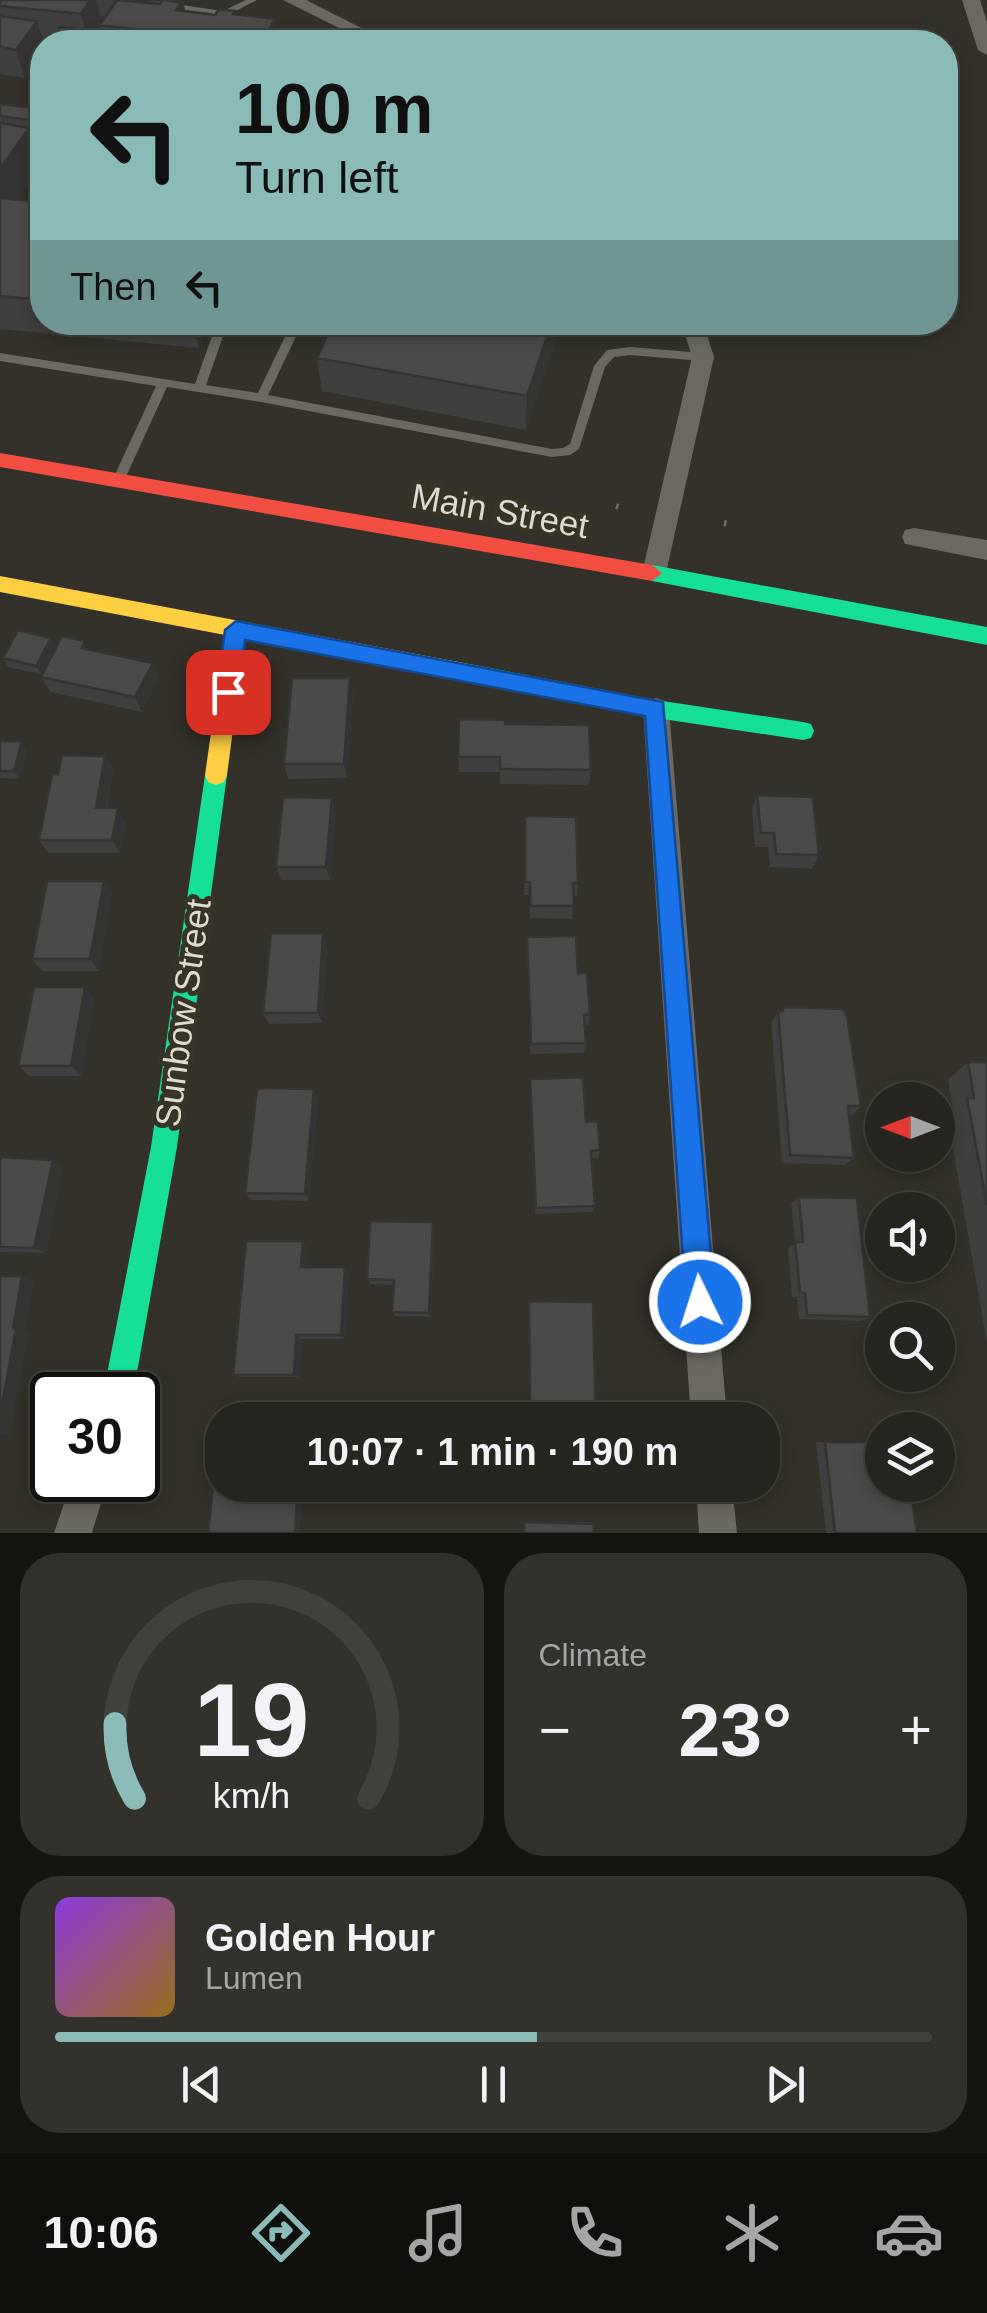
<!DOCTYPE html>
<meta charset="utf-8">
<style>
:root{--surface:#26251f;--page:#32312c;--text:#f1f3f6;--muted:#a4a5a4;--line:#42423d;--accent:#8bbbb9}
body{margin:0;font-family:Helvetica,sans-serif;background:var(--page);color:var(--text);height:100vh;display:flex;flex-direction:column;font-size:38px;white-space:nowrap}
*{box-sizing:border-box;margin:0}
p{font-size:32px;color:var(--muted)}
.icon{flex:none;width:55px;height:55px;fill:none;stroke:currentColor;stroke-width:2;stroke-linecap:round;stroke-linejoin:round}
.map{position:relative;height:1533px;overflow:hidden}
.panel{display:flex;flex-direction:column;gap:20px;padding:20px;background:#151411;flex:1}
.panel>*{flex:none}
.guide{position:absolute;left:30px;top:30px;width:928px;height:305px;border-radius:40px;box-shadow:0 5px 15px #0003,0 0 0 2px var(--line);background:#8bbbb9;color:#111;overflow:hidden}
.needle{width:65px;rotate:270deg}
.buttons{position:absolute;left:865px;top:1082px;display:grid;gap:20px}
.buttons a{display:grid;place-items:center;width:90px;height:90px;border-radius:50%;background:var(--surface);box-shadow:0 5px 15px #0003,0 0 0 2px var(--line);font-size:50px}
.speed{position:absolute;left:30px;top:1372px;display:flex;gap:20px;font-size:50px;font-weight:700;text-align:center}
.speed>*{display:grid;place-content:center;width:130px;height:130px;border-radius:50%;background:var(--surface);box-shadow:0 5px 15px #0003,0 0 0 2px var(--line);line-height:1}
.speed .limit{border:5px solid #111;border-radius:15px;background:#fff;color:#111}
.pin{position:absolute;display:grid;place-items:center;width:85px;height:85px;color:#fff;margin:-42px;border-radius:20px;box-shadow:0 5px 15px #0006}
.me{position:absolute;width:110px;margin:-55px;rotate:356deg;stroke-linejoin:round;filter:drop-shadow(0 0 8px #0008)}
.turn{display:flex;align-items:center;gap:35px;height:210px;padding:0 40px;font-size:45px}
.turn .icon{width:130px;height:130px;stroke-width:2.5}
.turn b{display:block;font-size:70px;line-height:85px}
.then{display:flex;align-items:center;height:95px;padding:0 40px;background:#0003;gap:20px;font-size:38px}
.big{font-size:75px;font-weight:700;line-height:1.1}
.panel .widget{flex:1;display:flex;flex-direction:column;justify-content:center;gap:15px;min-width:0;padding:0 35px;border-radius:40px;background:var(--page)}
.panel .dial{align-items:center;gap:0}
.dial svg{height:260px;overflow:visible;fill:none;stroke:var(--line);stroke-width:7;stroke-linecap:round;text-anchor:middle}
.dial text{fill:var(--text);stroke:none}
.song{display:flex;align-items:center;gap:30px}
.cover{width:120px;height:120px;border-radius:15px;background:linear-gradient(135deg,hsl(270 70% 55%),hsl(40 70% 35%))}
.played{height:10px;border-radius:5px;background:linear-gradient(90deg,var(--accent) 55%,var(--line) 55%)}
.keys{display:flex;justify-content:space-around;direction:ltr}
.heat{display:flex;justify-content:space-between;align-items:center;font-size:55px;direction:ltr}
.panel .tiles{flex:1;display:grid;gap:20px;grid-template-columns:1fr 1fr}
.widget:last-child{grid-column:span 2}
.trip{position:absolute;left:205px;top:1402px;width:575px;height:100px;border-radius:40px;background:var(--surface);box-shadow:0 5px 15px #0003,0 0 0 2px var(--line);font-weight:700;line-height:100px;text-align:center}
.dock{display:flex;height:160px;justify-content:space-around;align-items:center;background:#0f0f0c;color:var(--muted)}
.dock .icon{width:70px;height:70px}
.dock .current{color:var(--accent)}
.dock b{font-size:45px;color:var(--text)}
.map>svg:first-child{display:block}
</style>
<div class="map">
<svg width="987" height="1533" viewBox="0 0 987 1533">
<rect width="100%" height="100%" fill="#333129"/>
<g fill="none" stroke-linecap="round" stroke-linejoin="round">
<path stroke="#6d6b64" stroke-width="6" stroke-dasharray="2.5 8" stroke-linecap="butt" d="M616,506L622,508
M724,523L729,524"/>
<path fill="#6b6961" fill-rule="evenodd" d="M246,0H257L224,17L168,9L164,6L168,3L223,11Z
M217,322H228L206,385L258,393L292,322H303L268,395L552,449L563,448L570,444L594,366L607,350L630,347L703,353L709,357L703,361L630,355L614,357L605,367L579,449L570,455L552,457L261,402L167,387L124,481L118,485L112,481L156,386L0,361V353L195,384Z"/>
<path fill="#6b6961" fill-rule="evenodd" d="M283,0H306L389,42H367Z
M962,0H980L987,22V55L978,50Z
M681,322H703L714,357L666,573L663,580H645L642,573L692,357Z
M914,528L987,540V560L905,544L902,537L905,530Z
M656,698L665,701L669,709L727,1420H691L643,709L647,701Z
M72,1480H108L92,1533H54Z
M696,1485H732L737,1533H699Z"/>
<path fill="#16e098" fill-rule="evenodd" d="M652,565L987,627V645L652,581L642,573Z
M464,663L656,700L803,722L811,724L814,731L811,738L803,740L656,718L464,681L456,678L453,672L456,666Z
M216,765L224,768L227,775L177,1147L133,1395H103L151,1147L205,775L208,768Z"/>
<path fill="#ffcf43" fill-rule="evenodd" d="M0,576L464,663L472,666L475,672L472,678L464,681L245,639L227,775L224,782L216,785L208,782L205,775L225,635L0,592Z"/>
<path fill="#f24e42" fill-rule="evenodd" d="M0,453L652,565L662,573L652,581L0,467Z"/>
</g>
<path fill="#413f3f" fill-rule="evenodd" d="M0,0H183L185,11L215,15L236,14L278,42H50L53,38L42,37L44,42H42L25,78L0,74ZM100,16H106L100,25L102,32L95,31L102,21Z
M0,104L42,109V140L33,139L41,163L17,199L42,202V322H208L199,348L0,329Z
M333,322H562L526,430L322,391L317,358Z
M51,638L56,646L41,674L8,667L3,658Z
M89,649L159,679L142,712L50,692L41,677Z
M350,678L353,694L347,778L288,779L284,764Z
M505,724L591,770L589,785L500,784V772H459L458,757Z
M0,741L27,749L19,779L0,778Z
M105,756L113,770L107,808L126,822L120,853H48L39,840L58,774Z
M757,795L819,855L812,869L770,867L768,847H755L752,809Z
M336,812L330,880H281L276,867Z
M525,816L578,883L577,896H574L572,919L530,918L529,895H524Z
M104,881L112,893L99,971H42L32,959Z
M527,937L578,973L590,1014L588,1025H585L586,1043L584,1053L530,1054Z
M327,945L322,1023L269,1024L263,1013Z
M85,987L94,998L81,1076H29L18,1066Z
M783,1007L861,1106L852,1115H849L854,1158L845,1165L782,1163L771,1022L778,1011H780Z
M968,1062H987V1343L947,1114L953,1109L948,1079Z
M530,1079L586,1122L600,1150L598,1158H591L595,1206L593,1212L535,1214Z
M318,1098L309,1201L251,1200L245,1193Z
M0,1157L63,1167L46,1253L0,1252Z
M799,1197L870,1317L861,1321L799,1319L797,1297H792L788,1248L795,1243L791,1203Z
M433,1222L434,1228L431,1317L395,1316L392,1312L394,1285L370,1284L367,1279Z
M307,1247L306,1267L349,1272L345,1339H302L299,1377H240L233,1375Z
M816,1442H825L917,1533H826Z
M523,1521L591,1522L594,1524V1533H523Z"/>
<path fill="#353333" d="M90,0H96L102,21L89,42L81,14Z
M180,0H183L186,17L185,19L176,7Z
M275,19L278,42H262Z
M37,21L44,42H42V55L25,78L16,50Z
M29,128L41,163L0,223V169Z
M192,322H208L199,348Z
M552,322H562L526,430L527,396Z
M51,638L56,646L41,674L36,666Z
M153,663L159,679L142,712L135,697Z
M350,678L353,694L347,778L344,764Z
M22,741L27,749L19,779L14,771Z
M105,756L113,770L104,822L96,808Z
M332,798L336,812L330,880L326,867Z
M118,808L126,822L120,853L112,840Z
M104,881L112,893L99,971L90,959Z
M323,933L327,945L322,1023L318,1013Z
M85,987L94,998L81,1076L71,1066Z
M314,1089L318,1098L309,1201L305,1194Z
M53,1160L63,1167L46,1253L34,1248Z
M433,1222L434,1228L431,1317L429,1313Z
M303,1241L307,1247L306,1272L301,1267Z
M345,1267L349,1272L345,1339L341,1335Z
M22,1276L34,1281L25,1331L29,1332L10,1435L0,1434V1416Z
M296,1335L302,1339L299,1377L294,1375Z
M298,1485H303L300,1533H295Z"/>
<path fill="#4c4949" stroke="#353333" stroke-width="2.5" d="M0,0H90L81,14L0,6Z
M117,0L160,4L163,0L181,2L176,10L215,15L219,9L235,11L233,14L275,19L262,42H237L100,25Z
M124,0H180L179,2L163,0L160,4Z
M0,16L37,21L16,50L0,47Z
M60,27L173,41L172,42H50Z
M0,104L42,109V122L0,116Z
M0,123L29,128L0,169Z
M0,198L42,202V300L0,296Z
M333,322H552L527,396L317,358Z
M18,630L51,638L36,666L3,658Z
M62,636L85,641L82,648L153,663L135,697L41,677Z
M292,678H350L344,764H284Z
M459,719L505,720V724L589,725L591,770L500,769V757H458Z
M0,741H22L14,771H0Z
M62,755L105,756L96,808H118L112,840H39L52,774H58Z
M757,795L813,797L819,855L776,854L774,833H761Z
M283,797L332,798L326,867H276Z
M525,816L576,817L578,883H573L574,906H530V882H525Z
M47,881H104L90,959H32Z
M271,933H323L318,1013H263Z
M576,936L578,973H587L590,1014L584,1015L586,1043L531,1044L527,937Z
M34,987H85L71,1066H18Z
M783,1007L843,1009L847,1016L861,1106H848L854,1158L790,1155L778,1011H783Z
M968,1062H987V1205L967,1098H974Z
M583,1077L586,1122L598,1121L600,1150L591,1151L595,1206L536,1208L530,1079Z
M257,1088L314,1089L305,1194L245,1193Z
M0,1157L53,1160L34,1248L0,1247Z
M799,1197L857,1198L870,1317L807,1315L805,1293L800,1292L795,1242H803Z
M370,1221L433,1222L429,1313L392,1312L394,1280L367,1279Z
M246,1241H303L301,1267H345L341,1335H296L294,1375H233Z
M0,1276H22L13,1328H16L0,1416Z
M529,1301L593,1302L596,1420H530Z
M367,1405H428V1420H366Z
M222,1440V1485H298L295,1533H208L214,1477H219Z
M825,1442H882V1485H910L917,1533H835Z
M530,1485H601L602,1493L530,1492Z
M524,1522L594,1524V1533H524Z"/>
<path fill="#1a73e8" stroke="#114b97" stroke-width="2.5" d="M236,621L663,702L715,1302L710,1312L700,1316L690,1312L686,1302L645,716L245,640L238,692L228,701L217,692L225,630Z"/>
<g text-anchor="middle" stroke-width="10" stroke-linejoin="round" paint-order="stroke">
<g font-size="35" fill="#dedcd2" stroke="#383424">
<text transform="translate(500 511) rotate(10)" y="12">Main Street</text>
<text transform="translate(183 1013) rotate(-82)" y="12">Sunbow Street</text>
</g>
</g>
</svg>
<div class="buttons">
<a><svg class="needle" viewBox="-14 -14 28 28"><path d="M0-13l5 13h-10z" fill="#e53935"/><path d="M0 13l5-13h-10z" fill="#a4a5a4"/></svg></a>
<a><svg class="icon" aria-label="sound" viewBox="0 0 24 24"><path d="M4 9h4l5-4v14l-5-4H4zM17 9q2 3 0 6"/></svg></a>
<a><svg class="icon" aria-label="search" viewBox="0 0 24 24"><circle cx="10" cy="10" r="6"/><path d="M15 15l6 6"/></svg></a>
<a><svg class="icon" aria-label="layers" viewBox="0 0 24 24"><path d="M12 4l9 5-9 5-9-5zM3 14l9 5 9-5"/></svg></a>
</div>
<div class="speed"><div class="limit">30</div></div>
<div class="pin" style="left:228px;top:692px;background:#d93025"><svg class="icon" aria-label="arrive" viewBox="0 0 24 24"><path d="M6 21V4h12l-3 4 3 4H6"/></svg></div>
<svg class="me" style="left:700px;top:1302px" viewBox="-20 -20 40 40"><circle r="17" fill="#1a73e8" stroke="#fff" stroke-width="3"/><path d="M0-11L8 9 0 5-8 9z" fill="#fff"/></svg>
<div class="trip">10:07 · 1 min · 190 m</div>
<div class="guide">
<div class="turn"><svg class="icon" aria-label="left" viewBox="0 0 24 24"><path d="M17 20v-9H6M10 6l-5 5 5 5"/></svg><div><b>100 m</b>Turn left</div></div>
<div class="then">Then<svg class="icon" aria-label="left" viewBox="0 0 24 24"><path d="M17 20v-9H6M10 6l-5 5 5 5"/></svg></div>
</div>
</div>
<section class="panel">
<div class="tiles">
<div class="widget dial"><svg viewBox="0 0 100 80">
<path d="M14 69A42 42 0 1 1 86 69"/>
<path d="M14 69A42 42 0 0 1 8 46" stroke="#8bbbb9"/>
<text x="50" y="56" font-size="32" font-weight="700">19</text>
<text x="50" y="72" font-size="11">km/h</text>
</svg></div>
<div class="widget"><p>Climate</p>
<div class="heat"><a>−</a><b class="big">23°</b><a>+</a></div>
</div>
<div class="widget">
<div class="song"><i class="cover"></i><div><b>Golden Hour</b><p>Lumen</p></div></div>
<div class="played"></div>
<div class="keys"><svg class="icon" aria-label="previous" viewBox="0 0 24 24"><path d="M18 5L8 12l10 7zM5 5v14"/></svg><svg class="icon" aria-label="pause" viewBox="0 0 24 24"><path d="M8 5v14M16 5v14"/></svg><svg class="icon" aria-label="next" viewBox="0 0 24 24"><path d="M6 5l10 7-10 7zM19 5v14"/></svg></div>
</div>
</div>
</section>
<nav class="dock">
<b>10:06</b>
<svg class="icon current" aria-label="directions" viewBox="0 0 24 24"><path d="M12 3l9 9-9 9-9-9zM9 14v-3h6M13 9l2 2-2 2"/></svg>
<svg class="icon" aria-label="music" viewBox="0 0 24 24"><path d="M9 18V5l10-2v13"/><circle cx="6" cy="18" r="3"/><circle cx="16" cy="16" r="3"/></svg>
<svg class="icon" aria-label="phone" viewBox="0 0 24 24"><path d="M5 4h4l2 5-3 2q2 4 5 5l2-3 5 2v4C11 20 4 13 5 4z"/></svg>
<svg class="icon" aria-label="climate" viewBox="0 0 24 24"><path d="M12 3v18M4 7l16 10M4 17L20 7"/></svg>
<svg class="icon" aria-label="car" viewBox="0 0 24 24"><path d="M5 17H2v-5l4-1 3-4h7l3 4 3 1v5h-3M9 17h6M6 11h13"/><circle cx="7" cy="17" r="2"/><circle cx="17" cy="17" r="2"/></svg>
</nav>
